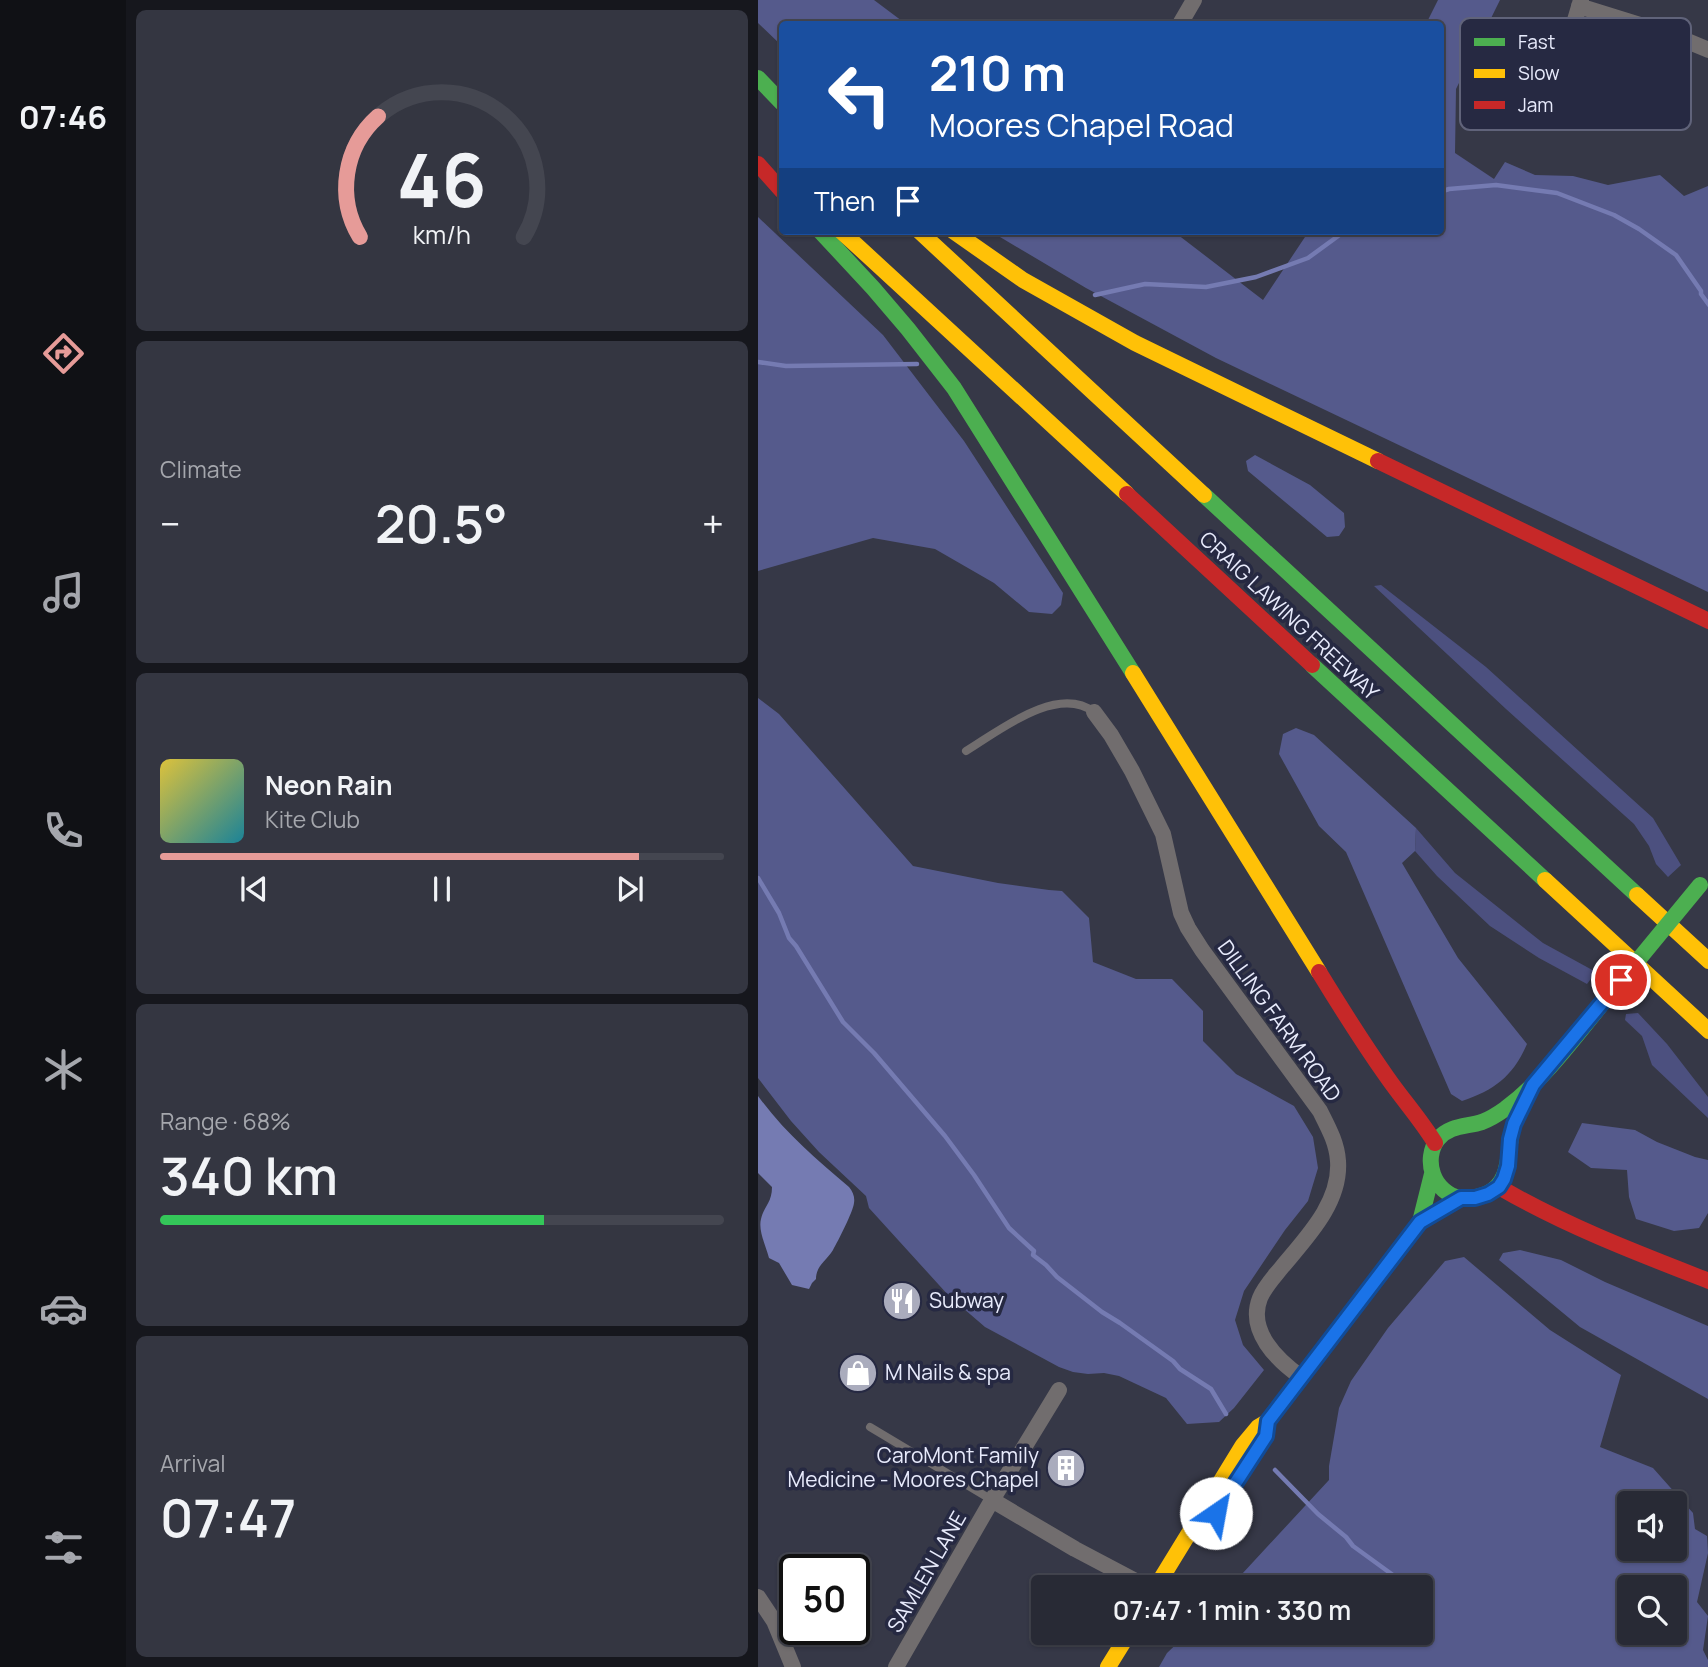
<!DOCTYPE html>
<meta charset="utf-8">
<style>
:root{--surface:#282a35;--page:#343641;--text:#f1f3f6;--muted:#a5a7ad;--line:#444650;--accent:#e69b98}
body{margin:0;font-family:Manrope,sans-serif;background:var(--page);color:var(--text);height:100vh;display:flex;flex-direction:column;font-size:26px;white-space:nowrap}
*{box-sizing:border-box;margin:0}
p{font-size:23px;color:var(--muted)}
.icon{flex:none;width:38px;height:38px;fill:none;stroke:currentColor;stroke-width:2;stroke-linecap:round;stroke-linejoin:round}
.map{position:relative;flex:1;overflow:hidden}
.drawer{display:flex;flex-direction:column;gap:10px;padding:10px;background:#16171d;width:632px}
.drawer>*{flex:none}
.banner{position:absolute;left:21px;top:21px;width:665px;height:214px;border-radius:7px;box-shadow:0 2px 5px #0004,0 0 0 2px var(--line);background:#1a4fa0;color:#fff;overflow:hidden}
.tools{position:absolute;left:859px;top:1491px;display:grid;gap:14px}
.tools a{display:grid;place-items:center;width:70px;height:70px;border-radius:7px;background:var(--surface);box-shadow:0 2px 5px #0004,0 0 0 2px var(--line);font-size:35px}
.speed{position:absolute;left:21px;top:1554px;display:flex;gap:14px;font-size:35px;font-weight:700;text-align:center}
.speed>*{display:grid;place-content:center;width:91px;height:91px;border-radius:50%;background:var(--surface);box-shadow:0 2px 5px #0004,0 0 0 2px var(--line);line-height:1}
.speed .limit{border:4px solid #111;border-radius:10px;background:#fff;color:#111}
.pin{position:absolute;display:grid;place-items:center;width:60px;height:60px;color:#fff;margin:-30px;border:4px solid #fff;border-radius:50%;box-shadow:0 2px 7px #0007}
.me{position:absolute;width:77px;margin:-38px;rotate:33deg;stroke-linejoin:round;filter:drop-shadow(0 0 5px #0008)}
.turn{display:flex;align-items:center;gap:24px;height:147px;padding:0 35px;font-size:32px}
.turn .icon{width:91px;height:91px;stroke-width:2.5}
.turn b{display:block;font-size:49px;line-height:60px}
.then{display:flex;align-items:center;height:66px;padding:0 35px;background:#0003;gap:14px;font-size:26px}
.big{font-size:52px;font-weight:600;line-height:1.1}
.drawer .card{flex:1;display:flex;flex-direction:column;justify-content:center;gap:10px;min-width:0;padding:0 24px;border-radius:10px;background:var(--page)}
.drawer .dial{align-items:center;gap:0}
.dial svg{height:182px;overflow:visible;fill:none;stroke:var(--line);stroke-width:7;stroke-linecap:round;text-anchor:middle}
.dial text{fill:var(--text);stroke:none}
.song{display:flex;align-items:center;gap:21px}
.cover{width:84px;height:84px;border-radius:10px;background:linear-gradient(135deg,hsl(50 70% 55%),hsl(190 70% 35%))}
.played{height:7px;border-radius:4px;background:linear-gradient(90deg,var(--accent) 85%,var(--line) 85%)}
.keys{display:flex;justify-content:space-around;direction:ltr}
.heat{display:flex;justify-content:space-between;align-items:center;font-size:38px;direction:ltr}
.charge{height:10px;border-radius:5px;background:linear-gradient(90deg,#34c759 68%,var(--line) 0)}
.trip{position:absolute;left:273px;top:1575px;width:402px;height:70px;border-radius:7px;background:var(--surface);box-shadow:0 2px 5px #0004,0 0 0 2px var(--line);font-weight:600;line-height:70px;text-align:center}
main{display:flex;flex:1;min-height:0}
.tab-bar{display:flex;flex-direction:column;width:126px;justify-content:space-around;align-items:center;background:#101115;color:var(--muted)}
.tab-bar .icon{width:49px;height:49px}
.tab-bar .selected{color:var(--accent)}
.tab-bar b{font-size:32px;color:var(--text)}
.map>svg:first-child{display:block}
</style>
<main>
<nav class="tab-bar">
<b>07:46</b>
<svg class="icon selected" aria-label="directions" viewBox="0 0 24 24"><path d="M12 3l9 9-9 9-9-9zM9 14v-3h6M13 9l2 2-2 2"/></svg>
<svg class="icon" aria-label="music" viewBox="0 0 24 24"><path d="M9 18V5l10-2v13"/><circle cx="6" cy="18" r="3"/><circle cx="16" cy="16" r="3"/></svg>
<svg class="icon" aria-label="phone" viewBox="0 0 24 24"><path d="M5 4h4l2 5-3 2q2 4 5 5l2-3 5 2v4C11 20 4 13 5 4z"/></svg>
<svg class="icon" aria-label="climate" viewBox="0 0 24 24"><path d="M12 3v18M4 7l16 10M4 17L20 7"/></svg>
<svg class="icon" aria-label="car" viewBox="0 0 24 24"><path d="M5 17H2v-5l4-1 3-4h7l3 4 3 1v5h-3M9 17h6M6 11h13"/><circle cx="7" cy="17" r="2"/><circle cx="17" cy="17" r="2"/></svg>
<svg class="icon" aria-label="filters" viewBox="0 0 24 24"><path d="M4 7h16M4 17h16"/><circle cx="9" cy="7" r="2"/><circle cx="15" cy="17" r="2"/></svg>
</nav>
<section class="drawer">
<div class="card dial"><svg viewBox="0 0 100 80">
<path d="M14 69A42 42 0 1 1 86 69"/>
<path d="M14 69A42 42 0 0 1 22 16" stroke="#e69b98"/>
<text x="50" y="56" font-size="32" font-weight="700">46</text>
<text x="50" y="72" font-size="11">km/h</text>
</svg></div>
<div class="card"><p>Climate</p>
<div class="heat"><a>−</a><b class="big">20.5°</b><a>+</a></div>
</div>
<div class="card">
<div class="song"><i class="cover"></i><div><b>Neon Rain</b><p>Kite Club</p></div></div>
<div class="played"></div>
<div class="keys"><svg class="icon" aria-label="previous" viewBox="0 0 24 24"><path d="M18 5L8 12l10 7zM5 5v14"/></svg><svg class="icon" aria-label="pause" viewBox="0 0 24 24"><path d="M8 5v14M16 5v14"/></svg><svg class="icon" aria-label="next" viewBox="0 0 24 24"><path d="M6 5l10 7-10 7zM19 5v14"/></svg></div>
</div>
<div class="card"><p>Range · 68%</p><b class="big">340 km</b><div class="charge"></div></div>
<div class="card"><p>Arrival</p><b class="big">07:47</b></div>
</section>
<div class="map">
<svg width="951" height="1667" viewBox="0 0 951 1667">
<rect width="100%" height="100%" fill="#363847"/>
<path fill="#4c507f" d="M623,585L728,667L895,818L923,865L910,877L898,864L891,846L876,824L748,709L616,586Z
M658,828L697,873L785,943L838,972L829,984L781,958L732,926L679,876L657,851Z
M880,1013L909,1044L950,1097V1118L894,1065L884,1036L867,1020L868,1014Z"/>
<path fill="#555a8c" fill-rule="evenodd" d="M0,0H116L148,24H24V46L0,23Z
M680,0H742L698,89L697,153L736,179L747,162L777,175L815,176L850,185L902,175L926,196L950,186V592L458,358L328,288L232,231H415L505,300L551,231H682V24H668Z
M0,217L125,335L206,441L305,593L303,605L294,614L271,612L236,583L177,549L115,538L0,571Z
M497,455L552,485L586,513L587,527L581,536L569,537L490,471L488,461Z
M0,698L21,714L155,866L240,883L291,890L304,891L331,918L335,962L378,979H414L445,1011V1041L478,1074L536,1106L555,1137L560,1168L550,1201L527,1230L486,1291L477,1320L485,1345L506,1370L476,1408L461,1422L429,1424L408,1398L361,1376L346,1373L330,1374L315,1372L301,1367L227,1327L191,1296L111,1208L108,1196L61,1152L33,1121L0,1078Z
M538,728L556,735L658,828L657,851L644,863L700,958L769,1044C755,1076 737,1090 704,1101L693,1094L588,852L561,826L521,754L525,734Z
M824,1123L877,1130L899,1142L937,1157L950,1160V1213L941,1228L916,1231L878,1219L871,1197L869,1170L833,1168L810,1152Z
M762,1250L803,1260L847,1282L950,1326V1399L822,1327L741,1260L745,1253Z
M706,1257L792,1330L863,1375L842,1447L895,1468L935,1513L937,1529L949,1536L950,1553L939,1602L950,1616L945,1650L950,1660V1667H401L409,1653L430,1633H663V1587H472L571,1480V1466L581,1408L593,1381L630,1328L687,1261ZM872,1503H917V1549H872ZM872,1587H917V1633H872Z"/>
<path fill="#757bb2" d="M0,1096C27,1133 57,1158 91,1187C95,1192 97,1197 96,1203C95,1212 80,1241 75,1250C68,1261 58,1266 58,1279L54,1283L51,1289L34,1285L21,1263L11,1258C8,1246 0,1231 3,1219C6,1206 14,1203 14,1187L0,1173Z"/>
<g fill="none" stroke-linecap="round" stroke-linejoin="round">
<path stroke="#757bb2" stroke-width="4.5" d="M682,192L691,189L738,185L799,193L856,215L881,229L918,255L943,291V294L951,305
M337,295L387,284L448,287L498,277L550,258L587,231
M0,362L28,366L159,364
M0,878L21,913L31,938L38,946L85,1022L116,1053L187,1136L216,1175L251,1228L276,1251L275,1255L288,1265L299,1277L344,1312L362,1323L415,1361L422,1369L453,1389L468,1414
M517,1470L560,1514L588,1537L595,1546L639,1578"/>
<path stroke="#716d6e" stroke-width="8" d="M208,751C241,731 299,684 336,712
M112,1427L234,1500"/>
<path stroke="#716d6e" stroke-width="16" d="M821,6L917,36L951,50
M422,24L436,0
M792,104L823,0
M336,712L353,735L374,771L405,834L423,913L430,928L444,950L562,1111C570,1127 579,1143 580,1161C583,1203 548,1238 524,1267C516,1277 507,1286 502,1298C489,1331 519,1360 543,1377
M234,1500L317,1549L389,1587
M0,1597L16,1621L35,1667
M138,1667L234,1500L301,1390"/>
<path stroke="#4caf50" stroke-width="16" d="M0,78L24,103
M62,231L115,288L150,329L196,388L375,673
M446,495L879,895
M554,665L787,880
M775,1085C769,1098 761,1110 756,1123C748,1147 756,1182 728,1194C720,1197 711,1200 702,1198C690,1196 679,1186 675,1174C671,1163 672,1149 680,1139C692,1125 708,1127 724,1122C732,1119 740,1114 747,1109C787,1079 817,1037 848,999
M662,1222L674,1174"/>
<path stroke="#ffc107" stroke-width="16" d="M83,231L369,494
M161,231L446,495
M195,231L265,280L377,343L620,461
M375,673L561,972
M787,880L951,1031
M879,895L951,961
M398,1587L485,1445L500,1427L510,1421L662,1222L703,1198
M350,1667L371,1633"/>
<path stroke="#c62828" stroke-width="16" d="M0,164L24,191
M620,461L951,621
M369,494L554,665
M561,972C583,1008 605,1043 629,1077C645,1100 663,1120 677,1143
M741,1187C808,1226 879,1253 951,1281"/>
<path stroke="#4caf50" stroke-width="16" d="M848,999L942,885"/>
</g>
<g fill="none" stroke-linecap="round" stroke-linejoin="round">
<g stroke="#114b97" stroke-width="18">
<path id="route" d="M458,1513L508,1436L510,1421L662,1222L703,1198H717L730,1194L741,1187L746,1179L750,1166L752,1139L756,1124L775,1085L863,980"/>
</g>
<use href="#route" stroke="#1a73e8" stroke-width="12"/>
</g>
<defs>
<g id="restaurant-disc" transform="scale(2.0125)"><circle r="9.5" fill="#aaacbd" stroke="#262942"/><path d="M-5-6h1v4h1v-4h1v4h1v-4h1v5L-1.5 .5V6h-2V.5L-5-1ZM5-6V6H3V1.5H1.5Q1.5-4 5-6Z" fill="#fff"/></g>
<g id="shop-disc" transform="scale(2.0125)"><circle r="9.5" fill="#aaacbd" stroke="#262942"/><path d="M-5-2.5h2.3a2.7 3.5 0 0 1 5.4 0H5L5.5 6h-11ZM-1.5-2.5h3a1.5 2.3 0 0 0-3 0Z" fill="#fff"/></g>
<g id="building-disc" transform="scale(2.0125)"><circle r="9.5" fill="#aaacbd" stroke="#262942"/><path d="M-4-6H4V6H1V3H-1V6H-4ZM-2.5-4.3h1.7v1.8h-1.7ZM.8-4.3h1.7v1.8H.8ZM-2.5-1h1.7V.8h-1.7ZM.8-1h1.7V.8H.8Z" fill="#fff"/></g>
</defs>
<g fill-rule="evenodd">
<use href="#restaurant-disc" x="144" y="1301"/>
<use href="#shop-disc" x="100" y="1373"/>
<use href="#building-disc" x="308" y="1468"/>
</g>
<g text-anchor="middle" stroke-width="7" stroke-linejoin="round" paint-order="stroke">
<g font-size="21" fill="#e8ebfc" stroke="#262942">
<text transform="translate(531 616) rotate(43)" y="7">CRAIG LAWING FREEWAY</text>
<text transform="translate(521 1021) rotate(54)" y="7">DILLING FARM ROAD</text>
<text transform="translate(169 1572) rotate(-60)" y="7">SAMLEN LANE</text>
</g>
<g font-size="21" fill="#e8ebfc" stroke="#262942" text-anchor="start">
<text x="171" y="1308">Subway</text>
<text x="127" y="1380">M Nails &amp; spa</text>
<text x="281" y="1463" text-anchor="end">CaroMont Family<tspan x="281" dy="24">Medicine - Moores Chapel</tspan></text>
</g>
</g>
<rect x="702" y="18" width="231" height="112" rx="10" fill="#262942" stroke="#60637a" stroke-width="2"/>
<rect x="716" y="38" width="31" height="8" fill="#4caf50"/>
<rect x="716" y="69" width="31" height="9" fill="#ffc107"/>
<rect x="716" y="101" width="31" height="8" fill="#c62828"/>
<g font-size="19" fill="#e8ebfc">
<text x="760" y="49">Fast</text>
<text x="760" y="80">Slow</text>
<text x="760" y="112">Jam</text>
</g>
</svg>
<div class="tools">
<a><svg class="icon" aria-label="sound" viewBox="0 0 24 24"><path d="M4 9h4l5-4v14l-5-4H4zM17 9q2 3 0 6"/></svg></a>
<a><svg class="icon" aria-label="search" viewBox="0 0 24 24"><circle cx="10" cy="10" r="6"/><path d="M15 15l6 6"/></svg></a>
</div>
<div class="speed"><div class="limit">50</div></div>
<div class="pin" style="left:863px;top:980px;background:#d93025"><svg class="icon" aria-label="arrive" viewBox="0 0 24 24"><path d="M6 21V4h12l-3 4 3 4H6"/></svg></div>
<svg class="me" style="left:458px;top:1513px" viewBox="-20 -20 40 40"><circle r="19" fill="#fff"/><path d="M0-13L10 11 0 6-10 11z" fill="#1a73e8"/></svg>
<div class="trip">07:47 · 1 min · 330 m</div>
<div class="banner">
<div class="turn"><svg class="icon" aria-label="left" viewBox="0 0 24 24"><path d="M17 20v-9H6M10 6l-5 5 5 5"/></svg><div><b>210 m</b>Moores Chapel Road</div></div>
<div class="then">Then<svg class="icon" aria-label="arrive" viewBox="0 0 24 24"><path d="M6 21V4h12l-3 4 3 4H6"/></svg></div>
</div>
</div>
</main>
